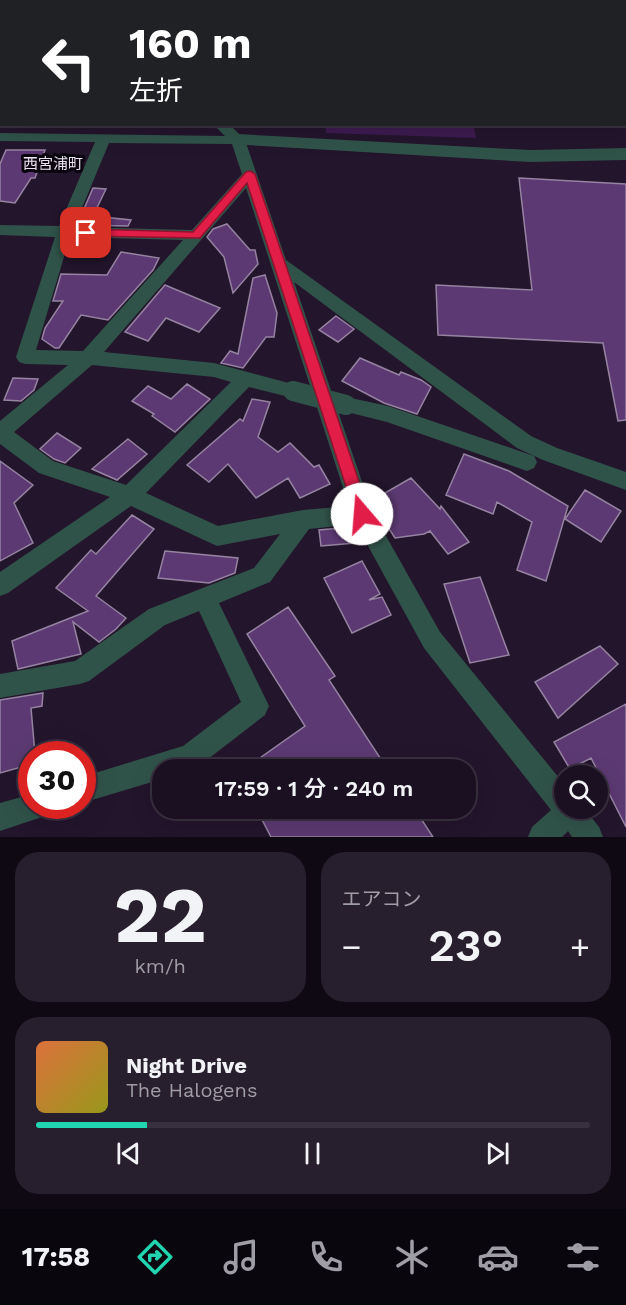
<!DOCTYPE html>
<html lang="ja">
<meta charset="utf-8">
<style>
:root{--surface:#1a1021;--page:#271e2e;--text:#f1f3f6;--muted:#9f9da5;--line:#38303f;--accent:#20d5b0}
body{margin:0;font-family:"Work Sans","Noto Sans JP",sans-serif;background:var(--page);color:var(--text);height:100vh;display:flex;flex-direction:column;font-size:22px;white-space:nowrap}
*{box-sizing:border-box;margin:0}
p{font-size:20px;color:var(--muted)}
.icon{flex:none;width:33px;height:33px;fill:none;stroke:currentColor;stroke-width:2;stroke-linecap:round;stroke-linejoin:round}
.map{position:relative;height:837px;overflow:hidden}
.sheet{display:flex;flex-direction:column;gap:15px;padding:15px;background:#0e0912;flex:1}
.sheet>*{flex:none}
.guide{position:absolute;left:0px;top:0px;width:627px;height:126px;box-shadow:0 6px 24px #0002,0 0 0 2px var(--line);background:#202124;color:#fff;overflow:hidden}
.tools{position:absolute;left:554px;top:765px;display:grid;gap:12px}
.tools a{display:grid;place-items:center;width:54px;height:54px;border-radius:50%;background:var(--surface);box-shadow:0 6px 24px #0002,0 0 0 2px var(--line);font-size:30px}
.speed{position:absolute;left:18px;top:741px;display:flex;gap:12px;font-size:30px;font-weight:700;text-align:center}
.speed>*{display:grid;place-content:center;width:78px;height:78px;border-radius:50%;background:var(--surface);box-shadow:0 6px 24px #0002,0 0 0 2px var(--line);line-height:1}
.speed .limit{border:9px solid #d22;background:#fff;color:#111}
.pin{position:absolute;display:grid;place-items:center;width:51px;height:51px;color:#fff;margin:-26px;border-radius:12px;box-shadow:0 3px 9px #0006}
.me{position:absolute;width:66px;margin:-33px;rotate:342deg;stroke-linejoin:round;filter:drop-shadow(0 0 4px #0008)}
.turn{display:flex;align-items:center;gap:21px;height:126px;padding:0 30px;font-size:27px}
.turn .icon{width:78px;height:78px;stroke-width:2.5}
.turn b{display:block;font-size:42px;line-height:51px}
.big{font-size:45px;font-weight:600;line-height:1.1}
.sheet .widget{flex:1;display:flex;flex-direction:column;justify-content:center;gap:9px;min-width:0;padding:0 21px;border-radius:24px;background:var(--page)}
.sheet .dial{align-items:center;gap:0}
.dial b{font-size:78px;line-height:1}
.song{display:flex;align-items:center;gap:18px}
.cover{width:72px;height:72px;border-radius:9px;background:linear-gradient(135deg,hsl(20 70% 55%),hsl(60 70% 35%))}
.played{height:6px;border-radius:3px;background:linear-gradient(90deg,var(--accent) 20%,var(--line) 20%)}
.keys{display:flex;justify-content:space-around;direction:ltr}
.heat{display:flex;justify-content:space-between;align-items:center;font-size:33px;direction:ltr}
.sheet .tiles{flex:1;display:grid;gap:15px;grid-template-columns:1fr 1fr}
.widget:last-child{grid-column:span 2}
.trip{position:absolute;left:152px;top:759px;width:324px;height:60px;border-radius:24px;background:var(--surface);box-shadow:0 6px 24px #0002,0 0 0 2px var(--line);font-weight:600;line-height:60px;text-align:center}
.tab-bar{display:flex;height:96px;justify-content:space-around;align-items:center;background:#0a060d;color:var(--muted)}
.tab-bar .icon{width:42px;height:42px}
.tab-bar .active{color:var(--accent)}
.tab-bar b{font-size:27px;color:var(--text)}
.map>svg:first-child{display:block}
</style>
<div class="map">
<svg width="626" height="837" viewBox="0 0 626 837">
<rect width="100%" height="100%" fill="#23152c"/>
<path fill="#3d1b50" d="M326,125H476L474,127L476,138L326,133Z"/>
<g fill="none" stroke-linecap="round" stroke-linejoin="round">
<path fill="#020b08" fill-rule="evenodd" d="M267,0H302L303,2H268Z"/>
</g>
<path fill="#5c3972" stroke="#9583a1" stroke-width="1.5" d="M6,150H45L35,178H31L15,203L0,201V164Z
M519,178L626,184V420L618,421L603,343L438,335L436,285L532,290Z
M93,188L106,189L93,216L131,220L128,226L77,225Z
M227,224L250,250H255L258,264L233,293L224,257L207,237L213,229Z
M121,252L159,258L153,270L108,320L81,315L59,348H55L42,339L45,328L63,301H53L61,274L107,275Z
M265,275L277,313L274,337H266L243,368L221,363L230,351L238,354L253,278Z
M165,285L220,308L199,332L166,318L148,341L125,332Z
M336,316L354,329L338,342L319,330Z
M360,358L399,375L401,372L421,380L431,387L417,414L384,403L342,381Z
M13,378L38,379L34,390L21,401L4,400Z
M187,384L210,399L175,432L152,416L154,414L132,401L148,386L171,399Z
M252,399L270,402L258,437L278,452L290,443L314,467L319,465L330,484L300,498L288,478L256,498L228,464L209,482L187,465L240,419L243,421Z
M57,433L81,448L65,463L54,459L40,449Z
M128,439L147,454L117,480L92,469Z
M464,454L509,471L568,506L546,581L517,570L532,522L497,502L493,514L446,495Z
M0,461L33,485L14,503L33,543L0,561Z
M411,478L440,509L441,506L469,542L448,554L430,531L424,534L395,538L371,501Z
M585,490L621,511L601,542L565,519Z
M132,515L154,529L96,596L126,618L116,629L99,642L73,622L81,654L18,669L12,641L88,611L56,588L91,550L96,554Z
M352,527L355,543L321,546L319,530Z
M165,551L238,558L235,573L209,583L158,578Z
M362,561L380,594L369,600L382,597L391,615L352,633L324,578Z
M480,577L509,655L470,663L444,584Z
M288,607L335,676L329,680L388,770H243L305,726L247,634Z
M600,646L618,664L558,718L535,682Z
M43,693L42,706L31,708L35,754H32V764L0,773V700Z
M626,704V827L591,758L570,769L554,742Z
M256,808H414L433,837H271Z"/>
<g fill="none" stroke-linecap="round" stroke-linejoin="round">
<path fill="#305349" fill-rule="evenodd" d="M0,23L2,24V31H0Z
M213,124H229L245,140L286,260L531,436L557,448L626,472V490L543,460L517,448L294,282L372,511L440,632L564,784V808H584L599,827L603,837H572L568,831L562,837H528L532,827L551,810L424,648L356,524L309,529L270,582L219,603L269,706L265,715L199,766L191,770H162V779L82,803V777L183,746L241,702L199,611L165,625L89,681L80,684L0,698V674L75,661L149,609L254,568L280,534L217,546L131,506L8,593L0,596V572L110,497L39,473L0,444V421L68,365L25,364L19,362L16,357L55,237L0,235V225L59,226L95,142L0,141V133L225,136ZM109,143L232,144L242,174L192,230L74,227ZM246,188L349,506L303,510L218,526L146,493L249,387L293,398L300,396L302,391L300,386L214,363L104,352ZM70,237L183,240L83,351L36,350ZM92,365L214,377L231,382L126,485L53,461L14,432Z
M346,397L388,406L534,456L537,462L534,468L527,471L387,422L339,410L336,405L339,400Z
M32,794V806H48L45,816L0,831V803Z"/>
<path fill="#305349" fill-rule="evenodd" d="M238,134L530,150L626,148V160L530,162L231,144L229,140L231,136Z"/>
<path stroke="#305349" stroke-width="20" d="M293,391L346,405"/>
</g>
<path fill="#e11d48" stroke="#92132f" stroke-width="1.5" d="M250,171L255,174L370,514L368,518L362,520L357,518L355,514L247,183L200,238L86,236L81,233L86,229L193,232L246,172Z"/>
<g text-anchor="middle" stroke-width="6" stroke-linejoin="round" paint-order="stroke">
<g font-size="15" fill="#ebe2f2" stroke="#09040d">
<text x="53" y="169">西宮浦町</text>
</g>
</g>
</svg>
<div class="tools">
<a><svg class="icon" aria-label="search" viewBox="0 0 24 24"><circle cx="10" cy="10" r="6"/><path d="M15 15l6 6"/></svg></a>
</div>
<div class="speed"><div class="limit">30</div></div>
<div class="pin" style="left:86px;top:233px;background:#d93025"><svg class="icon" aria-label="arrive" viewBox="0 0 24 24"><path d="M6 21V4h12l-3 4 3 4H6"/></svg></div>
<svg class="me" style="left:362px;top:514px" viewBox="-20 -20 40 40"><circle r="19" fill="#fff"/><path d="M0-13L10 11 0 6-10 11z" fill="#e11d48"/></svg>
<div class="trip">17:59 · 1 分 · 240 m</div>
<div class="guide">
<div class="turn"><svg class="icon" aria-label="left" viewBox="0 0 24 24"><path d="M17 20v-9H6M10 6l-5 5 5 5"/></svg><div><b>160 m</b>左折</div></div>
</div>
</div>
<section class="sheet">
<div class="tiles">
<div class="widget dial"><b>22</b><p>km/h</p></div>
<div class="widget"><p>エアコン</p>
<div class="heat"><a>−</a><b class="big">23°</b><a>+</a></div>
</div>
<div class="widget">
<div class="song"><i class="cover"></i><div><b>Night Drive</b><p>The Halogens</p></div></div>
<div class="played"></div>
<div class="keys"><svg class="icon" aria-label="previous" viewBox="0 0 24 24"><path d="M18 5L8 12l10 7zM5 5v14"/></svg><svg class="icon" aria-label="pause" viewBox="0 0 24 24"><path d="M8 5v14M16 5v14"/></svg><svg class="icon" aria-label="next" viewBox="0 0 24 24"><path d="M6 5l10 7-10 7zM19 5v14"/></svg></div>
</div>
</div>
</section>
<nav class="tab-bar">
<b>17:58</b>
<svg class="icon active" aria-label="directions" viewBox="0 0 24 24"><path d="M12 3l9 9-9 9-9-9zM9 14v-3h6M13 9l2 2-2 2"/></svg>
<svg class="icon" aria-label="music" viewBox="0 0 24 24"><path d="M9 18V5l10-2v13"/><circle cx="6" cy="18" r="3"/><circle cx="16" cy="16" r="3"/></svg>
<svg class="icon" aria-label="phone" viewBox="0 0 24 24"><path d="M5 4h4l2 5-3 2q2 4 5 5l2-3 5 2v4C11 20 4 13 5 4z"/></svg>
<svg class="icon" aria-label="climate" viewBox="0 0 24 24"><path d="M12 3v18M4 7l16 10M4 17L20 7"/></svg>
<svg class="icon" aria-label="car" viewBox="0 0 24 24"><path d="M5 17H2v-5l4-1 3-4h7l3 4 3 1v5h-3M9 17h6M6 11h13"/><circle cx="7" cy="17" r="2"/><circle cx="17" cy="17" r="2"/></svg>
<svg class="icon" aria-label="filters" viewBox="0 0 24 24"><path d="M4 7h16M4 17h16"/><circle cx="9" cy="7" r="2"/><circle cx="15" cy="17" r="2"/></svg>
</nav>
